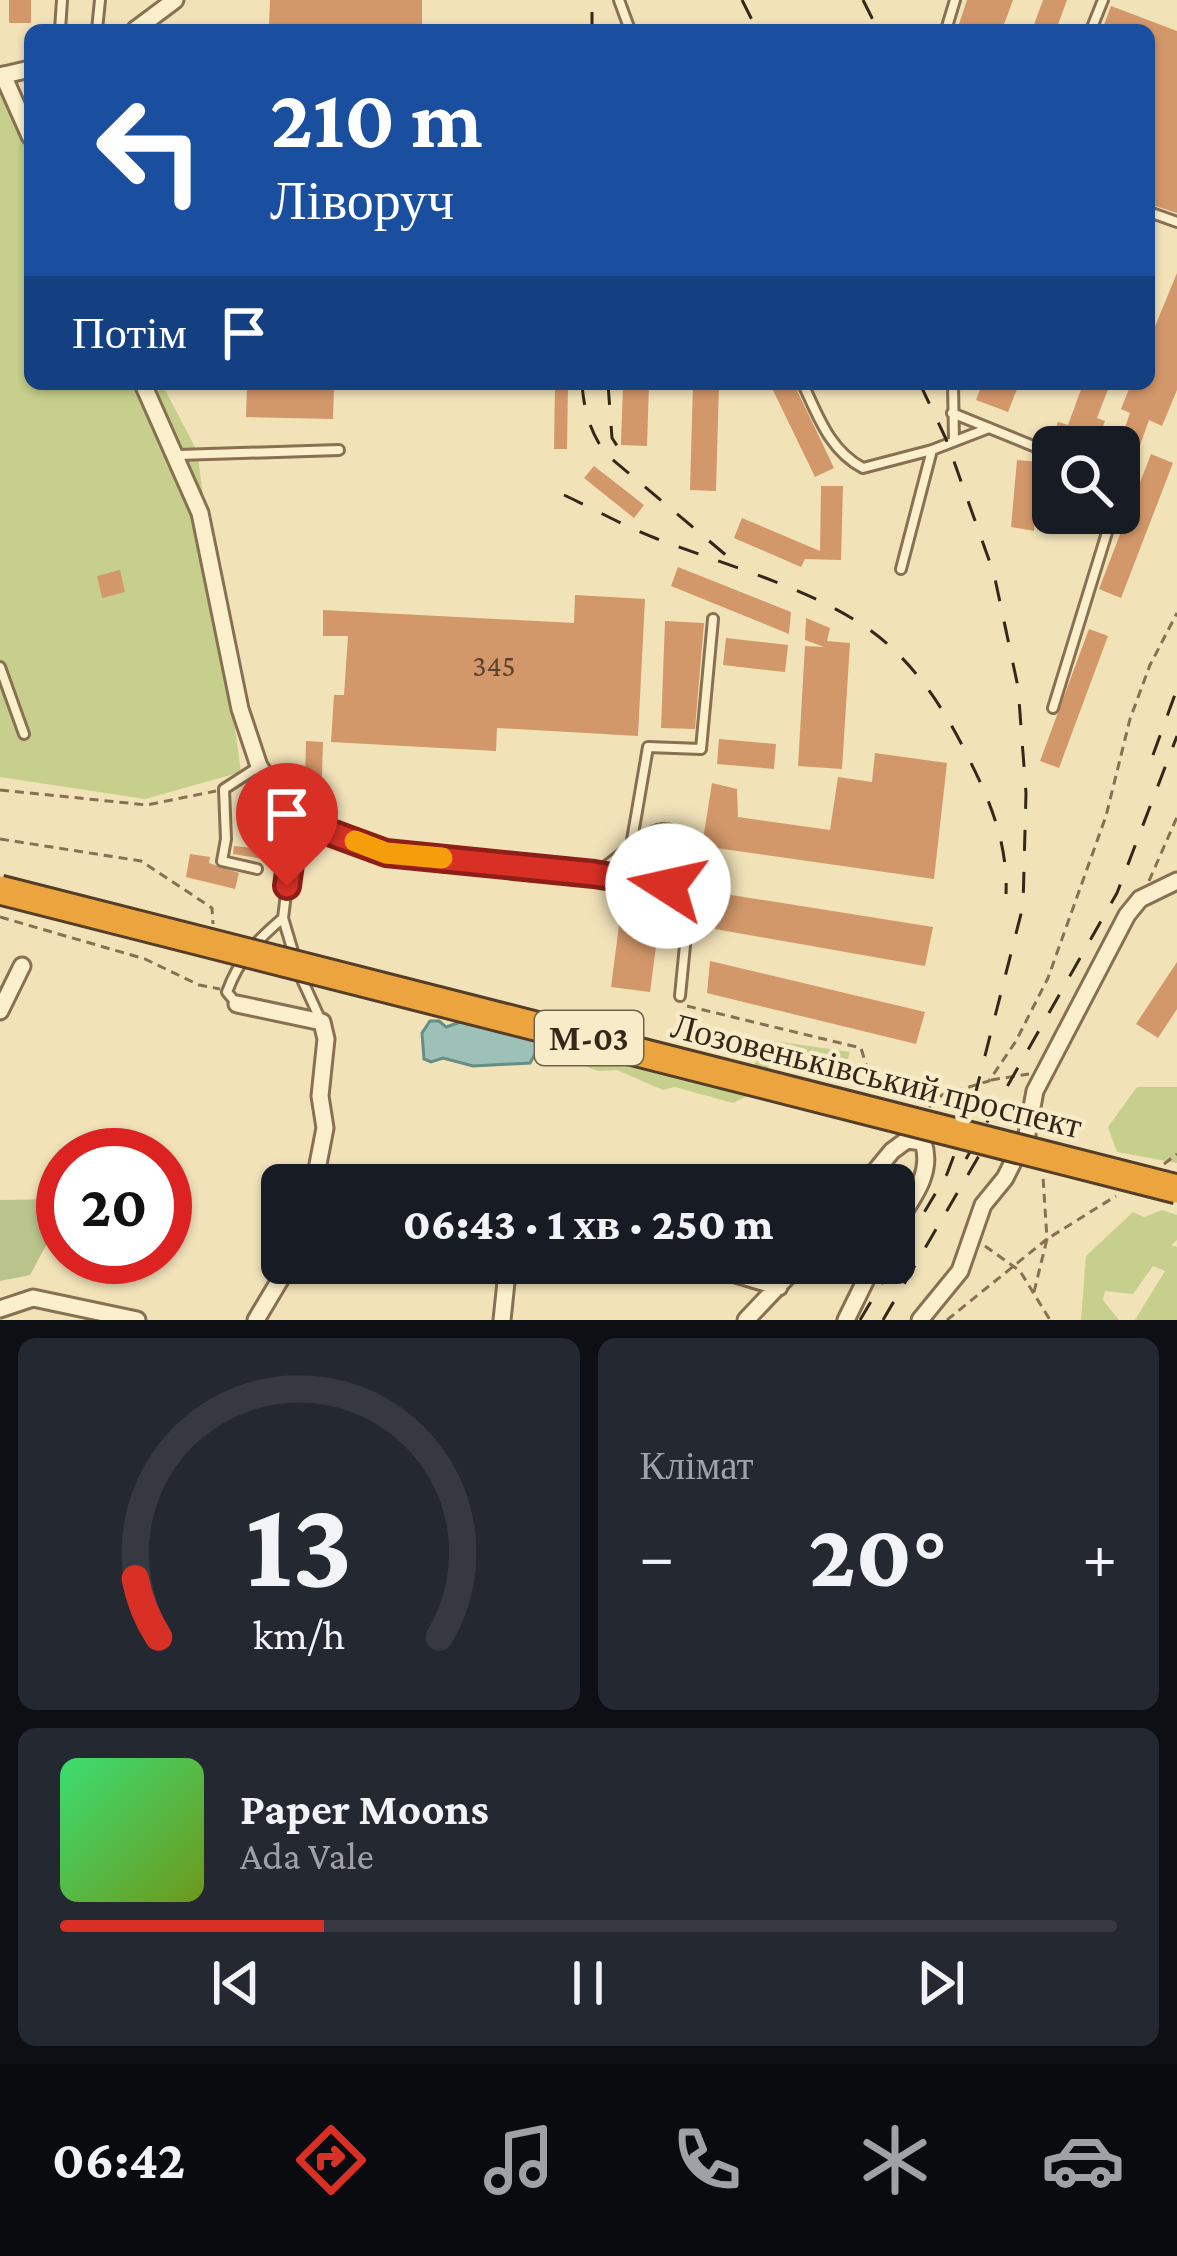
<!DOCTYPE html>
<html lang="uk">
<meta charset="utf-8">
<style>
:root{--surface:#171b24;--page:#242831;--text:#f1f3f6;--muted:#9ea1a6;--line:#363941;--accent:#d93025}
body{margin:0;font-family:"Crimson Pro",serif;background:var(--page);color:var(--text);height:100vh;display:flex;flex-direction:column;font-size:45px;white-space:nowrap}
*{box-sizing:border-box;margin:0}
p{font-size:39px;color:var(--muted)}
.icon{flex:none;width:66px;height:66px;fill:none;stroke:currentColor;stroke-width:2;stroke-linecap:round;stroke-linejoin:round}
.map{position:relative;height:1320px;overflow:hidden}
.drawer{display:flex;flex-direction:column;gap:18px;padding:18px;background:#0d0f14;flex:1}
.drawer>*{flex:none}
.guide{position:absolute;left:24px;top:24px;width:1131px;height:366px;border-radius:18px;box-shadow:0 3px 9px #0004;background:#1a4fa0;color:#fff;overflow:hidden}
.fabs{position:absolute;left:1032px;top:426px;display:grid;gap:24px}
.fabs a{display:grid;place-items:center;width:108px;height:108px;border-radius:18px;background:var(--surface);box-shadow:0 3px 9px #0004;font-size:60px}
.speed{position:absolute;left:36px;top:1128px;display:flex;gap:24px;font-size:60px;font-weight:700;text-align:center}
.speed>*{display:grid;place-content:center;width:156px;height:156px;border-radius:50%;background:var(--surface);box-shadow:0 3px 9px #0004;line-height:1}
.speed .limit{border:18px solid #d22;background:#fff;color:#111}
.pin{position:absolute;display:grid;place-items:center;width:102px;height:102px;color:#fff;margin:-123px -51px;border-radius:50% 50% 50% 0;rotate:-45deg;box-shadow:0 0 12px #0007}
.pin .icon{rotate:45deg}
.me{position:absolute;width:132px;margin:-66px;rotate:280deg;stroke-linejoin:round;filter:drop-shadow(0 0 9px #0008)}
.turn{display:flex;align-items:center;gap:42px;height:252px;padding:0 48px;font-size:54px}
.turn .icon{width:156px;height:156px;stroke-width:2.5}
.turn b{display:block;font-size:84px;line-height:102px}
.then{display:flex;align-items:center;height:114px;padding:0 48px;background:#0003;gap:24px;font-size:45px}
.big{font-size:90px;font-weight:800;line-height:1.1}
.drawer .card{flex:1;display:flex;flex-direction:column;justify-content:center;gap:18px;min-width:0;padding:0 42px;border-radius:18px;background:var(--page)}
.drawer .dial{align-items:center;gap:0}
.dial svg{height:312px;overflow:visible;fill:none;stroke:var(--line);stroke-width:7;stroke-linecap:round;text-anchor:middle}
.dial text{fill:var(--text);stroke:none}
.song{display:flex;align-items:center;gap:36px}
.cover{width:144px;height:144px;border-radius:18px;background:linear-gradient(135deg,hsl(140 70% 55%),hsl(80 70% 35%))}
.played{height:12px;border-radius:6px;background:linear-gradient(90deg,var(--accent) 25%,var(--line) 25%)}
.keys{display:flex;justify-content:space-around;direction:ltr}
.heat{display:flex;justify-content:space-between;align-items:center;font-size:66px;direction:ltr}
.drawer .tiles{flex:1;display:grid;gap:18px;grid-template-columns:1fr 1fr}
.card:last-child{grid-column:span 2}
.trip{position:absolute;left:261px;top:1164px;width:654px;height:120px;border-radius:18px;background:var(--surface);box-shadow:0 3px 9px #0004;font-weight:800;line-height:120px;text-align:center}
.tab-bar{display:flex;height:192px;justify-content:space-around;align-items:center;background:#090b0e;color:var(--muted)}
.tab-bar .icon{width:84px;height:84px}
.tab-bar .active{color:var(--accent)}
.tab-bar b{font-size:54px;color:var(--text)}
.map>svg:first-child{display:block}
</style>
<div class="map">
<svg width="1177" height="1320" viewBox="0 0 1177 1320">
<rect width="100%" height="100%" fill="#f1e2b8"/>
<path fill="#c6cf8b" d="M0,90L8,92L30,135V384H162L197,451L241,772L145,799L0,777Z
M774,1041L850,1052L847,1062L828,1058L815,1061C804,1049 790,1049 776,1054L754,1093L733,1103L675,1087L663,1090L617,1070L598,1071L566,1059L567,1049L574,1046L733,1091L745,1087L760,1051Z
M1137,1087H1177V1163L1117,1152L1108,1127Z
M1162,1210L1177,1215V1240L1171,1245L1177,1247V1320H1135L1165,1271L1153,1266L1133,1294L1105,1291L1103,1300L1119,1320H1081L1086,1256L1133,1212L1144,1217Z"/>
<path fill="#bbc38c" d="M63,1199V1214L30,1275L0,1281V1200Z"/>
<path fill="#9dc1b7" stroke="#658e85" stroke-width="3" d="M481,1015L543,1041L530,1063L473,1066L443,1058L431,1062L424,1059L422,1033L430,1021H439L446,1027Z"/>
<path fill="#d3986a" d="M9,0H31V23H9Z
M270,0H422V30L269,27Z
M967,0H1013L1002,30H957Z
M1043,0H1067L1056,30H1032Z
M1111,6L1177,31V213L1149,204V30H1102Z
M1177,273V390L1162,426L1149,420L1138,451L1119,444L1130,413L1121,409L1131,384H1149V341Z
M247,384H334L333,419L246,417Z
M555,384H568L567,449H554Z
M623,384H649L647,446L621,445Z
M693,384H719L716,491L690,490Z
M770,384H794L834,468L815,477Z
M982,384H1019L1008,412L976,400Z
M1083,384H1110L1097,418L1105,421L1095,447H1075L1052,438L1058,422L1068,425Z
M1151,454L1173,463L1121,598L1099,589Z
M1017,460L1040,462L1034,531L1011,527Z
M594,466L644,505L634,518L584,478Z
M821,486H843L841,560L805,559L801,567L734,538L742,518L820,551Z
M678,567L791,612L789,634L671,586Z
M120,570L125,592L102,598L97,576Z
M575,595L645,599L638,736L497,728L496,751L331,742L334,695H344L348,636H323V610L574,623Z
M806,618L830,628L827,641L850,643L842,769L798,766L805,646L824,647L805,640Z
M665,621L704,623L695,729L661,728Z
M1089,629L1108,636L1059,768L1040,761Z
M726,638L788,645L785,672L723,665Z
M719,739L776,744L774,769L717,764Z
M306,741L323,742L322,777H305Z
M875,753L947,763L934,879L702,846L712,783L737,789L738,817L830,830L838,777L872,782Z
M273,839L284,840L281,862L233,854L234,846L253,848L254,840L272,842Z
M190,854L210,857L209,863L239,873L235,889L186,877Z
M624,887L663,894L650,992L611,987Z
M719,893L933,927L925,966L715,929Z
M710,961L925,1012L916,1044L707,993Z
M1177,962V1009L1158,1038L1136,1024Z"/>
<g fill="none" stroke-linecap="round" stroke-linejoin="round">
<g stroke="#887052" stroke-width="14">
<path id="lane" d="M619,0L630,30
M60,30L62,0
M97,30L100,0
M946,30L955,0
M1091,30L1103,0
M1149,212L1177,222
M803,384C818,416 830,451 863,468L932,450L989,428
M953,384L954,441
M952,413L1053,454
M178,455L339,450
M901,569L932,450
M0,667L24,734
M1053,708L1113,513
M631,846L648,747L701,749L713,619
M257,869L222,861L226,839L224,789L258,767
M594,874C629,855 672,789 693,864L680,996
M596,874L691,890
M294,955L283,918L295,822
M300,975L321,1021
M237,1004L227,992C239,959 257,940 283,918"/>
</g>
<g stroke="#887052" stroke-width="21">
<path id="street" d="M135,30L175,0
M3,75L30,136
M0,76L30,69
M143,384L200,513L240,709L259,766L295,820L386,853L594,874
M237,1004L322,1022L326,1039L320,1096L325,1128L314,1185
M0,1011L22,966
M864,1185L892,1151L907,1140L923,1142C934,1174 911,1200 894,1227
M640,1263L712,1267L779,1287
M0,1309L33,1298L137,1320
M256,1320L290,1263
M502,1320L508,1263
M746,1320L800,1263
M846,1320L874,1263
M920,1320L960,1271L983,1205L1005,1178L1027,1134L1035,1091L1127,915L1140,899L1177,881"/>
</g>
<path stroke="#887052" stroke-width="3" stroke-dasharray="9 6" stroke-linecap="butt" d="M0,790L147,805L216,791
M0,839L141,861L212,908L213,924
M1149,881L1177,817
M0,917L145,959L199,985L220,989
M687,1006L861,1048L874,1091
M991,1080L1029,1074
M929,1107L942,1095L989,1081L1016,1041L1048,978L1106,816L1130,719L1150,665L1177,613
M1164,1164L1177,1154
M985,1246L1020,1271L1050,1320
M1034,1292L1047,1239L1116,1196
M947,1320L1047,1239L1043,1177"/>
<use href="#lane" stroke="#fcefcb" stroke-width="8"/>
<use href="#street" stroke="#fcefcb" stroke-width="15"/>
<path stroke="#352719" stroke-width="3" stroke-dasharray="21 21" stroke-linecap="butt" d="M742,0L757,30
M863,0L878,30
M592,30V12
M582,384C584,411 590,432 606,454L727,556
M608,384L612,438L625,458
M564,495C594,509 624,526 655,538C719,563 800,585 858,622C911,655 945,709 971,763C992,805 1008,847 1006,894
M1153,755L1177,689
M966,1159L1117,893L1177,736
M860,1320L947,1174L972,1107L1023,906L1026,793L1018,687L994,574L946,439L920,384
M883,1320L983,1149"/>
<g stroke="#553e27" stroke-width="33" stroke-linecap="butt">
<path id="highway-bridge" d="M0,890L1177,1189"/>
</g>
<use href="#highway-bridge" stroke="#eba43e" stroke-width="27"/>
</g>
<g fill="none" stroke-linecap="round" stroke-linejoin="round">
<g stroke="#8d1f18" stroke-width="30">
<path id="route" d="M287,886L296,820L386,853L594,874L668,886"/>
</g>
<use href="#route" stroke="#d93025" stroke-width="21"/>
<path stroke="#f59e0b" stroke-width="21" d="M355,841L386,853L442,858"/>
</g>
<g text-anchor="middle" stroke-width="9" stroke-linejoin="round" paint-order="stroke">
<g font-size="30" fill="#5c432d">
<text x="494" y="676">345</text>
</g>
<rect fill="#f8ebc8" stroke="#70624e" stroke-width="3" x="535" y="1011" width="108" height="54" rx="9"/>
<g font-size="33" font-weight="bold" fill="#352719">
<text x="589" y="1050">М-03</text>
</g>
<g font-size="36" fill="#352719" stroke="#f8ebc8">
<text transform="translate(877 1075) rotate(14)" y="13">Лозовеньківський проспект</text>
</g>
</g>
</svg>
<div class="fabs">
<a><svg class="icon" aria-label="search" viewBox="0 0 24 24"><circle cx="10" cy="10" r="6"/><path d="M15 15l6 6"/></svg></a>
</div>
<div class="speed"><div class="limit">20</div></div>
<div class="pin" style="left:287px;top:886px;background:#d93025"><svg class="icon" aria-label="arrive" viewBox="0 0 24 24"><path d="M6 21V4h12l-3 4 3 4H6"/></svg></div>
<svg class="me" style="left:668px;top:886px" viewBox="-20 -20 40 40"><circle r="19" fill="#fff"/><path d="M0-13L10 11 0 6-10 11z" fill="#d93025"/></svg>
<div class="trip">06:43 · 1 хв · 250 m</div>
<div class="guide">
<div class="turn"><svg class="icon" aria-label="left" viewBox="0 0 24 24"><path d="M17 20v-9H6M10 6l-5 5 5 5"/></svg><div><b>210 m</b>Ліворуч</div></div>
<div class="then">Потім<svg class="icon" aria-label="arrive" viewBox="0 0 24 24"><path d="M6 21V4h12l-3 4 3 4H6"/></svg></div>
</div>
</div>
<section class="drawer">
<div class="tiles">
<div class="card dial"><svg viewBox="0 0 100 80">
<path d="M14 69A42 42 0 1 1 86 69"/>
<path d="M14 69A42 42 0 0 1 8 54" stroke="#d93025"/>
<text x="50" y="56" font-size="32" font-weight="700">13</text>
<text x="50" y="72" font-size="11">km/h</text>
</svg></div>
<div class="card"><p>Клімат</p>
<div class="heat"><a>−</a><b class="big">20°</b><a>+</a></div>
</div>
<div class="card">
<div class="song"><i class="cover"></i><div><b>Paper Moons</b><p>Ada Vale</p></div></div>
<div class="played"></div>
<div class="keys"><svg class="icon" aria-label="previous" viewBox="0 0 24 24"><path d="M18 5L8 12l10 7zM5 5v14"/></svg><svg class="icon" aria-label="pause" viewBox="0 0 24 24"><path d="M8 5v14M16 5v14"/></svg><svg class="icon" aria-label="next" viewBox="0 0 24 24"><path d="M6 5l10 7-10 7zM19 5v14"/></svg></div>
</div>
</div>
</section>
<nav class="tab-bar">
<b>06:42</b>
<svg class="icon active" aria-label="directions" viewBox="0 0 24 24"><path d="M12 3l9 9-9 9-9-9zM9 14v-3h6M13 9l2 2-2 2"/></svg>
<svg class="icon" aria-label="music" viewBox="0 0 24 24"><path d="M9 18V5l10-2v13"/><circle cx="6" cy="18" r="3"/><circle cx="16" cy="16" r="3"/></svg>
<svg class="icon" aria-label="phone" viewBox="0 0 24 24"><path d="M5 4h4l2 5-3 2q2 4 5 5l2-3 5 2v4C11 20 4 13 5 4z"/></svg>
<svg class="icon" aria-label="climate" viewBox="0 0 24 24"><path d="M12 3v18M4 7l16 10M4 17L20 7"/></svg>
<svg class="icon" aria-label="car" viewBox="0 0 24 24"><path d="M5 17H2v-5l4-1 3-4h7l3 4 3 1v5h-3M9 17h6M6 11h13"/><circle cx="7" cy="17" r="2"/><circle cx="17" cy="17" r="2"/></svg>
</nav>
